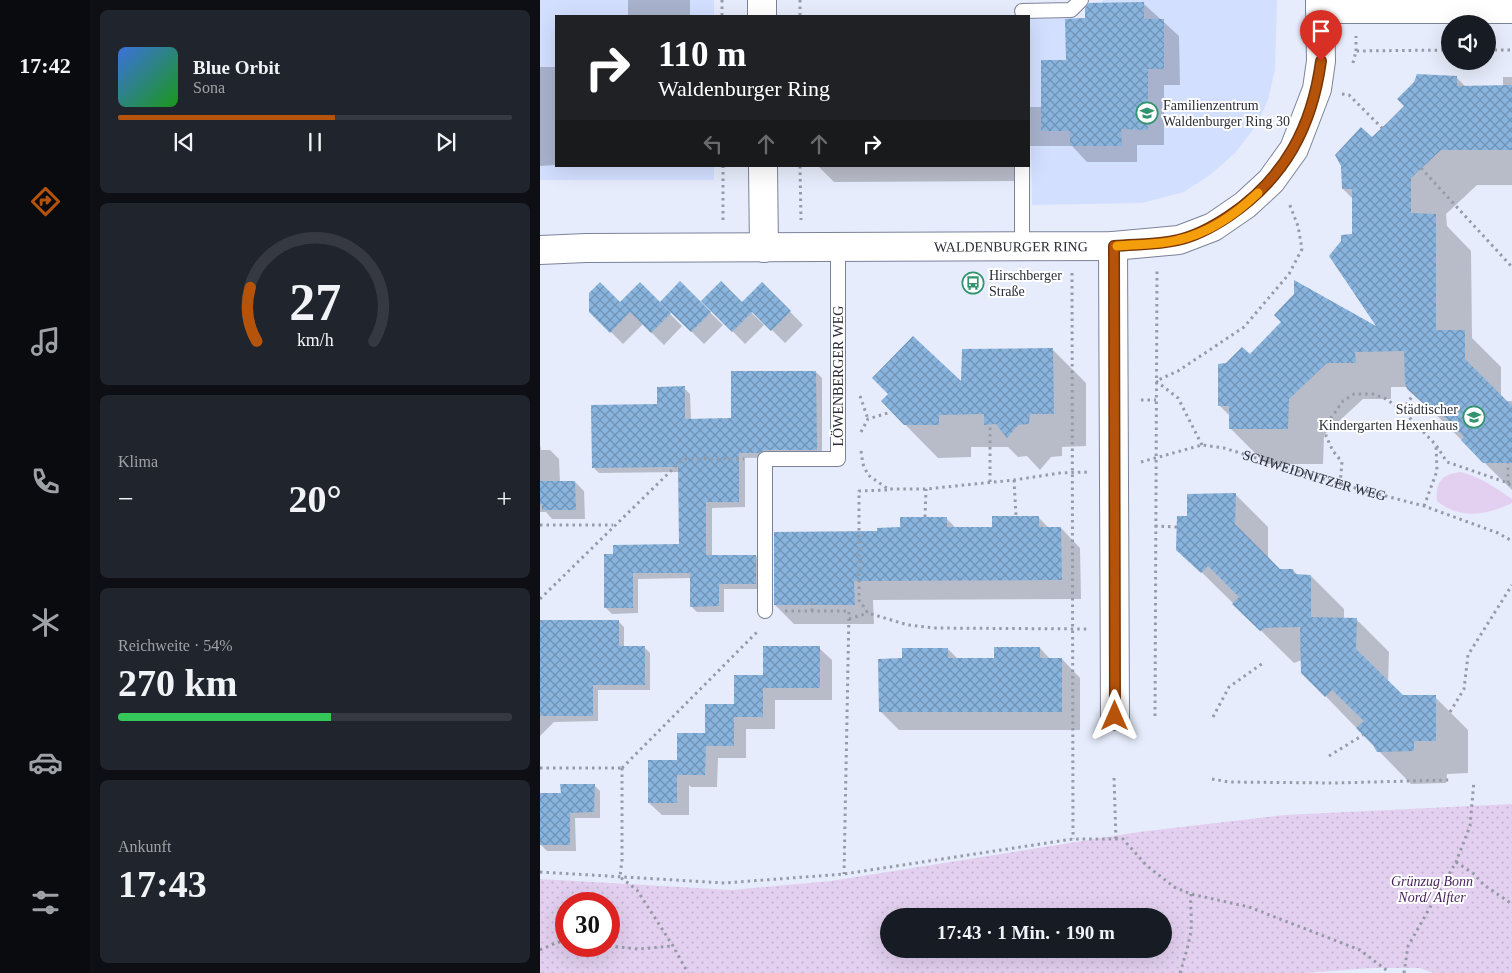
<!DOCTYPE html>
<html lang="de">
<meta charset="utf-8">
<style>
:root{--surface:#171b24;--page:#20242c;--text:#f1f3f6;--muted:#9ea1a6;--line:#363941;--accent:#b45309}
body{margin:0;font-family:"Times New Roman",serif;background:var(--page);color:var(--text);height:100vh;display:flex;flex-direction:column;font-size:19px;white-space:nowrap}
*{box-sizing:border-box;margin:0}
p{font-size:16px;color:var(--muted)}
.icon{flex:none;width:28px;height:28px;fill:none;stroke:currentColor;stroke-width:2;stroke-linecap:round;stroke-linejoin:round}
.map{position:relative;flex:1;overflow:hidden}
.panel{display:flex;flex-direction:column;gap:10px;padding:10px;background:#0d0f14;width:450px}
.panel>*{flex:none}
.guide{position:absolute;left:15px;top:15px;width:475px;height:152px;border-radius:0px;box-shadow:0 5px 20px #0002;background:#202124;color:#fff;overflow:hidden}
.fabs{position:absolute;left:901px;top:15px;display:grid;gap:10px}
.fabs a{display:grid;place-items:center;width:55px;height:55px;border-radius:50%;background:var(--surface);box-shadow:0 5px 20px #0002;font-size:25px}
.speed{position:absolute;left:15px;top:892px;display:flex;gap:10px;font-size:25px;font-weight:700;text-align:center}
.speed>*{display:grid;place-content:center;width:65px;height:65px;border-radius:50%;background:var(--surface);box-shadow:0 5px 20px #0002;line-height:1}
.speed .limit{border:8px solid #d22;background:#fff;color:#111}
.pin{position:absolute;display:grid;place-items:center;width:42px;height:42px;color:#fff;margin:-51px -21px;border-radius:50% 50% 50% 0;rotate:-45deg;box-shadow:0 0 5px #0007}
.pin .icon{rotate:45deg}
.me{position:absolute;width:55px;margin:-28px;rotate:0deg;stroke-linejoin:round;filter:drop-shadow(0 0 4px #0008)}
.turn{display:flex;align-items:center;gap:18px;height:105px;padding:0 20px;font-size:22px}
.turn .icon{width:65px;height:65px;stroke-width:2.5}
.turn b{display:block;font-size:35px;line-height:42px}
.lanes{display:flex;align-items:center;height:48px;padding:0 20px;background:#0003;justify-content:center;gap:25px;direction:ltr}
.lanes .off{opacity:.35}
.big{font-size:38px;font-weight:700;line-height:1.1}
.panel .widget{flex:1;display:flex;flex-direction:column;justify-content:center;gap:8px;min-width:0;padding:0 18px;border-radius:8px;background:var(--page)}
.panel .dial{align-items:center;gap:0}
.dial svg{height:130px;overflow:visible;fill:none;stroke:var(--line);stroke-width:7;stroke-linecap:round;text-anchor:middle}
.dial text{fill:var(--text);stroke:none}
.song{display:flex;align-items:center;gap:15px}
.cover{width:60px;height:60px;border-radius:8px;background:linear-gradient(135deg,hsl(220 70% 55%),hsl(120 70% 35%))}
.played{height:5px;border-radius:2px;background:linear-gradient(90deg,var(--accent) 55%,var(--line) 55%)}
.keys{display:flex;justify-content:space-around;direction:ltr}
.heat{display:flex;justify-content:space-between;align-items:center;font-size:28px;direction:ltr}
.charge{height:8px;border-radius:4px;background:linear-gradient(90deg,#34c759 54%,var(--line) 0)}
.trip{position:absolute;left:340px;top:908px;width:292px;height:50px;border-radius:25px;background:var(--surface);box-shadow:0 5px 20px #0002;font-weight:700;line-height:50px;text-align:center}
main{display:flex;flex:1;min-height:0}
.tab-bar{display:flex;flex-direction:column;width:90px;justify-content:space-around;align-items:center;background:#090b0e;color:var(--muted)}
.tab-bar .icon{width:35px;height:35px}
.tab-bar .on{color:var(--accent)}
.tab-bar b{font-size:22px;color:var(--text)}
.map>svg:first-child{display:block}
</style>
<main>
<nav class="tab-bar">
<b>17:42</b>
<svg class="icon on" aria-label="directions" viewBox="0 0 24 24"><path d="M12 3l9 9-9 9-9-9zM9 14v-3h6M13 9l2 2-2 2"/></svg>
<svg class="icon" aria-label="music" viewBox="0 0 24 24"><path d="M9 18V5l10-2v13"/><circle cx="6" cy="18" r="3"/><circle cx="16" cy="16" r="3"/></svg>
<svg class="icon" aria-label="phone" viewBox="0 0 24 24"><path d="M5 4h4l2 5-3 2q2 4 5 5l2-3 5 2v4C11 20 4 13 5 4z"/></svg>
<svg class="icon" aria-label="climate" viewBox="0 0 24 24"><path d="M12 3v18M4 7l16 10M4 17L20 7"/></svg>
<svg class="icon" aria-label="car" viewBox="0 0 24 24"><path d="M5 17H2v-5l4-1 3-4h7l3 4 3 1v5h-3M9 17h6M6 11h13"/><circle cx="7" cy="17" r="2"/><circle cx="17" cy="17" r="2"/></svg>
<svg class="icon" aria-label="filters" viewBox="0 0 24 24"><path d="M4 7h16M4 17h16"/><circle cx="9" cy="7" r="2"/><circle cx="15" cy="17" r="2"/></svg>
</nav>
<section class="panel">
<div class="widget">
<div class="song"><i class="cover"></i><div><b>Blue Orbit</b><p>Sona</p></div></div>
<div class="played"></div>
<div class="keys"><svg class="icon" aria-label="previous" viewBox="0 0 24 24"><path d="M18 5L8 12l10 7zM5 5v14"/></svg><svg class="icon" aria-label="pause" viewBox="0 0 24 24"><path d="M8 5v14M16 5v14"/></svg><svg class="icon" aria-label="next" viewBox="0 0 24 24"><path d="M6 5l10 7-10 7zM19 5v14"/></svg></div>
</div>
<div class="widget dial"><svg viewBox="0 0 100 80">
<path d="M14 69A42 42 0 1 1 86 69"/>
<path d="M14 69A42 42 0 0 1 10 36" stroke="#b45309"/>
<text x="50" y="56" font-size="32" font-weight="700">27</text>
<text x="50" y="72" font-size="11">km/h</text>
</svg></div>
<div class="widget"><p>Klima</p>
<div class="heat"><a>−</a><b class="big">20°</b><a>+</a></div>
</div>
<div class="widget"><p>Reichweite · 54%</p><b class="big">270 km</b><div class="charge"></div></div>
<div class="widget"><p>Ankunft</p><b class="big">17:43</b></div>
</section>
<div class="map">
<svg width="972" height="973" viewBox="0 0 972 973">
<defs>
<pattern id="park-dots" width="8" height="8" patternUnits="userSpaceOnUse" patternTransform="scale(1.25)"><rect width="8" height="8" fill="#e3d0f0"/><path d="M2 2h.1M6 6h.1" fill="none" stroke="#c3b3cf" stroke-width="1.8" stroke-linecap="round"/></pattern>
<pattern id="building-cross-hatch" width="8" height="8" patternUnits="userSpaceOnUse" patternTransform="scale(1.25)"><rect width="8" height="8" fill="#89b4de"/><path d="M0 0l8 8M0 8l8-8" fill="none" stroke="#7093b5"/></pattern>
</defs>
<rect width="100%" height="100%" fill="#e6ecfb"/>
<path fill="#d3dfff" d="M0,0H174V16H16V166H174V180H0Z
M563,0H737L735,70L728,100L716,126L695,153L670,175L644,192L602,203L492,205L489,19L545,18V3L562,2Z"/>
<path fill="#e3d0f0" d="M921,472C940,477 956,488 972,499V503C948,515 919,520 897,501C895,482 902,474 921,472Z"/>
<path fill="url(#park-dots)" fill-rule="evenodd" d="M972,804V973H894L879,968H832L764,973H0V879L192,890L291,881L599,832L745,815ZM26,904H69V946H26ZM349,916H624V949H349Z"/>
<path fill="#0003" d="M88,0H150V16H88Z
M604,4L639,36L640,85H624V145H597V162H547L532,146H489V107H502L527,61L546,19Z
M0,67H16V165L0,166Z
M916,77L926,87L963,86V77H972V185H937L906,214L907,226L931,251L932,338L961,367V396L966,401H972V490L868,387H851V399H823L784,435L783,464H726L690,428V416L680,406L710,356L839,330L814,236L813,199L803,189L832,139Z
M278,166H488V181L294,182Z
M140,283L183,325L164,344L122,302Z
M181,283L224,325L205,344L163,301Z
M222,283L263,325L245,343L204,302Z
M100,284L142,326L124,345L103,324L83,344L51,312L80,304Z
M513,350L546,383V446L522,447V456L511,457L500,470L487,456L478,457L468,447H431V457L398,458L342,401L422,384Z
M276,372L282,378V456L205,458V507L172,508V557L216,556L222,562V589H184V612H157L151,606V578L98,579V613L72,614L66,608V555L140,546L139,472L59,473L53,467L119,405L144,388L150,394L151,420H192Z
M0,445L1,450H10L19,459L20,482H35L44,491L45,519H12L6,512H0Z
M695,494L728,527V559L739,570H753L759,576H771L804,609V619H816L849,652L848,683L862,697H895L928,730V773L907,774L906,783L871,784L762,672V660L754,663L638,549L648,518Z
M498,517L509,528H521L540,548L541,599L333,600L334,624H254L235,605L338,532L361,529L406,518L417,529L453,528Z
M0,621H78L84,627V647H104L110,653V690H58V721L14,722L0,736Z
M279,648L292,660V700H235V729H206V758H178L177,787H151L149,785V815H122L109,803L136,761L224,677Z
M500,648L510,659H522L540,678V730H359L340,711L363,660L408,649L418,659H455Z
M54,785L60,791V818H35L36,851H7L1,845L22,794Z"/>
<path fill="url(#building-cross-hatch)" d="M604,2V19H624V69H608V130L581,129L582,146H530V131H501V60H526L525,19L545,18V8L549,3Z
M877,74L917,76V86L972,85V150H901L871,178V213L896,214V330H925V359L972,406V463H943L921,440L924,437L909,421L892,405L888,408L867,389L865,383L864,351L815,352L816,363H787L749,399L748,429H689V406H678V364L686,363L702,347L710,354L741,322L734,315L754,294V280L836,326L789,256L801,241V235L812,234V189H802L801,166L795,155L821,127L832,137L848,122L864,106L857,99L874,82Z
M140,281L171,312L151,332L120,302Z
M181,281L212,312L192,332L161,301Z
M60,282L80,302L100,282L131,313L111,333L90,312L70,333L49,312V293Z
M222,282L251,311L231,331L202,302Z
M373,336L421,381L422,349L513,348L514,414H490L489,424L478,425L467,438L456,424L444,425V414L399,415V425H364L341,401L348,394L332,378Z
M191,371H276L277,450H225L219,453H199V502H166V555H216V584H179V606L150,607V573H93V608H64V554H73V545L139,544L138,467L52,468L51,405L117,404V387L145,386V419L191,418Z
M0,481H35L36,510H2V504H0Z
M696,493L695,524L740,569H753L754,574L771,575V617L817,618L816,649L863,695H896V741H874V751L837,752L833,745L816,728L824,721L792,690L785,697L761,673L760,627L725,628L720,631L692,604L699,597L668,566L661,573L636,550L637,516H647V494Z
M452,516H499V527H521L522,580L314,581L315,605H234V532L337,531V528L360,527V517H407V527H452Z
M0,620H79V646H105V685H53V716H0Z
M223,646H280V688H223V717H194V746H166L165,775H137V733H165V704H194V675H223Z
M454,647H500V658H522V712H339L338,659L362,658V648H408V658H454Z
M108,760H137V803H108Z
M20,784H55L54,812L30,813V845H0V793H21Z"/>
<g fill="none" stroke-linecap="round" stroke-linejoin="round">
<g stroke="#7b839a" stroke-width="16">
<path id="service" d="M482,11L531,10L541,0
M482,246V166
M225,611V459H298V248"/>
</g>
<g stroke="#7b839a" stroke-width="30">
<g id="minor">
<path d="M222,0V16"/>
<path d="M780,9H972"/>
<path d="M223,166L224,248"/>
<path d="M573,246L575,716"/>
<path id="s2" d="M0,250L46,248L573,246L639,240L673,227L705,205L731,181L754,149L777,89L781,61L780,0"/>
</g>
</g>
<g stroke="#969ba8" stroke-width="3" stroke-dasharray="2.5 4" stroke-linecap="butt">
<path d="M182,0V16"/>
<path d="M260,0V16"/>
<path d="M948,50H972"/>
<path d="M816,51V36"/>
<path d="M813,63L816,51L910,50"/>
<path d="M802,94L809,95L842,128"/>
<path d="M260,166L261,220"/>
<path d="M881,168L972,267"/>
<path d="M183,220V166"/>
<path d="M532,273L533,839"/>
<path d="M320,396L328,419"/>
<path d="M601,400H616"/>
<path d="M862,410L877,390"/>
<path d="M321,432L328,419L351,412"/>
<path d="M662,445L638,398L616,381L638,371L704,327L749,274L762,249L758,226L749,203"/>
<path d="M321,451L323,464L328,475L348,489H386L474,480L520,473L548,472"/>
<path id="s1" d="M601,462L662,445L684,448L800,484L884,506L958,533L972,541"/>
<path d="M474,480L476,516"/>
<path d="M450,482V424"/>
<path d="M968,483V463"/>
<path d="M800,484L802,462L793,451L786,436L788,422L803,401L814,394H833L846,399L862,410L896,445L907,462L968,483L972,487"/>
<path d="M347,490L319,491V600L328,613L368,625L394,628L549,629"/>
<path d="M884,506L897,471L896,445"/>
<path d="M385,517L386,489"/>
<path d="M0,525H73"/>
<path d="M615,526L637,527"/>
<path d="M0,599L143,459H204"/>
<path d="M245,611H309L304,874"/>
<path d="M272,611V600"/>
<path d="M309,619L328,613"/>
<path d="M910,712L924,689L928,655L972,585"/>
<path d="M615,716L617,269"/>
<path d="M673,717L689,687L723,663"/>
<path d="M789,756L823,735"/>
<path d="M0,768H82"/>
<path d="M82,768L219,630"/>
<path d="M82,768V860L80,877L97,890L133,946L148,973"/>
<path d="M574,778L576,840"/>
<path d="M672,779L689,782L794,783L909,780"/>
<path d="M916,862L934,874L944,885L972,904"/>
<path d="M0,872L185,883L304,874L533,839H583L606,865L634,887L651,894L709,907L820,950L849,972"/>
<path d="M69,946L98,949L133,946"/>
<path d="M0,950L18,942L26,943"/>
<path d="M640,973C644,959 649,945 651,930C652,919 650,906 651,894"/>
<path d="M864,973L868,946L916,862L930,826L934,781"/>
</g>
<use href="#service" stroke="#fff" stroke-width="14"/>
<use href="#minor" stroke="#fff" stroke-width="28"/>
</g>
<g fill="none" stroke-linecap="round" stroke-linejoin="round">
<g stroke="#753606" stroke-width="12">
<path id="route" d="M575,716L574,246C595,244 617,245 638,240C656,236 674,226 689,216C745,178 772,127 781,61"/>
</g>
<use href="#route" stroke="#b45309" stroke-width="9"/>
<path stroke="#f59e0b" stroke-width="9" d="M577,246C597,244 619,245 638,240C669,233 696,214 718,193"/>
</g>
<defs>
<g id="school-ring" transform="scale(1.125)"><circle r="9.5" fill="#fff" stroke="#32946e" stroke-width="1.5"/><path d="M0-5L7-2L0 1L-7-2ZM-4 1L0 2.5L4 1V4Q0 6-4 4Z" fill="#32946e"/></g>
<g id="bus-ring" transform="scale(1.125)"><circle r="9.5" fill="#fff" stroke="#32946e" stroke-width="1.5"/><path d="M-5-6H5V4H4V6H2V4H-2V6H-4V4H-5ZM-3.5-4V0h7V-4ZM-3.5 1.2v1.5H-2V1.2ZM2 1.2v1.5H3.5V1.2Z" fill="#32946e"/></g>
</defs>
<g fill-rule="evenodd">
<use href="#school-ring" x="607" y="113"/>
<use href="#bus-ring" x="433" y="283"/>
<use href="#school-ring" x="934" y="417"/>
</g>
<g text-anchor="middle" stroke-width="4" stroke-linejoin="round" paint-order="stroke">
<g font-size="14" fill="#2b2e38" stroke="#fff" text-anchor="start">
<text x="623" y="110">Familienzentrum<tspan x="623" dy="16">Waldenburger Ring 30</tspan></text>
<text x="449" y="280">Hirschberger<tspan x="449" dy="16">Straße</tspan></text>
<text x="918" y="414" text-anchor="end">Städtischer<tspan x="918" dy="16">Kindergarten Hexenhaus</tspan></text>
</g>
<g font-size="14" fill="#2b2e38" stroke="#fff">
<text dy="5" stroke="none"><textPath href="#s2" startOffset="471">WALDENBURGER RING</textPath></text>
<text transform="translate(298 376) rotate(-90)" y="5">LÖWENBERGER WEG</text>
<text dy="5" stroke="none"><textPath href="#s1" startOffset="180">SCHWEIDNITZER WEG</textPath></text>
</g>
<g font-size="14" font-style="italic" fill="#451f5a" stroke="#fff">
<text x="892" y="886">Grünzug Bonn<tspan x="892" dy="16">Nord/ Alfter</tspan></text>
</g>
</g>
</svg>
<div class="fabs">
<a><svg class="icon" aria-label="sound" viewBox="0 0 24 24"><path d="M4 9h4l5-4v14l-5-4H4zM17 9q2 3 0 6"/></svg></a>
</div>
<div class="speed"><div class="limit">30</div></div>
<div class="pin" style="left:781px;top:61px;background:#d93025"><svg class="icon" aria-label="arrive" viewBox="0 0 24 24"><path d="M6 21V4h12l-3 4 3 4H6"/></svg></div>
<svg class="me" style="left:575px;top:716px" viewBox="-20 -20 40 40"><path d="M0-17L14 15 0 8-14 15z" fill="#b45309" stroke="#fff" stroke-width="4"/></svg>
<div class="trip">17:43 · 1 Min. · 190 m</div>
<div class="guide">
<div class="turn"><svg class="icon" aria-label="right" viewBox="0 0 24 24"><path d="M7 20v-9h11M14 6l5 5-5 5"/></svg><div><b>110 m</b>Waldenburger Ring</div></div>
<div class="lanes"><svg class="icon off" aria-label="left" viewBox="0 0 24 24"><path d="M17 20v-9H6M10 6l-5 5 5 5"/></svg><svg class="icon off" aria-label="ahead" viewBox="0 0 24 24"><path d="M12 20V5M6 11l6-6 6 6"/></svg><svg class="icon off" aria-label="ahead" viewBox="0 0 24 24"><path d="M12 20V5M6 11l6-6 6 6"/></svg><svg class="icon" aria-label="right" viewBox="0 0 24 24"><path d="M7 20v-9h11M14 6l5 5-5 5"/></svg></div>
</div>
</div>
</main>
